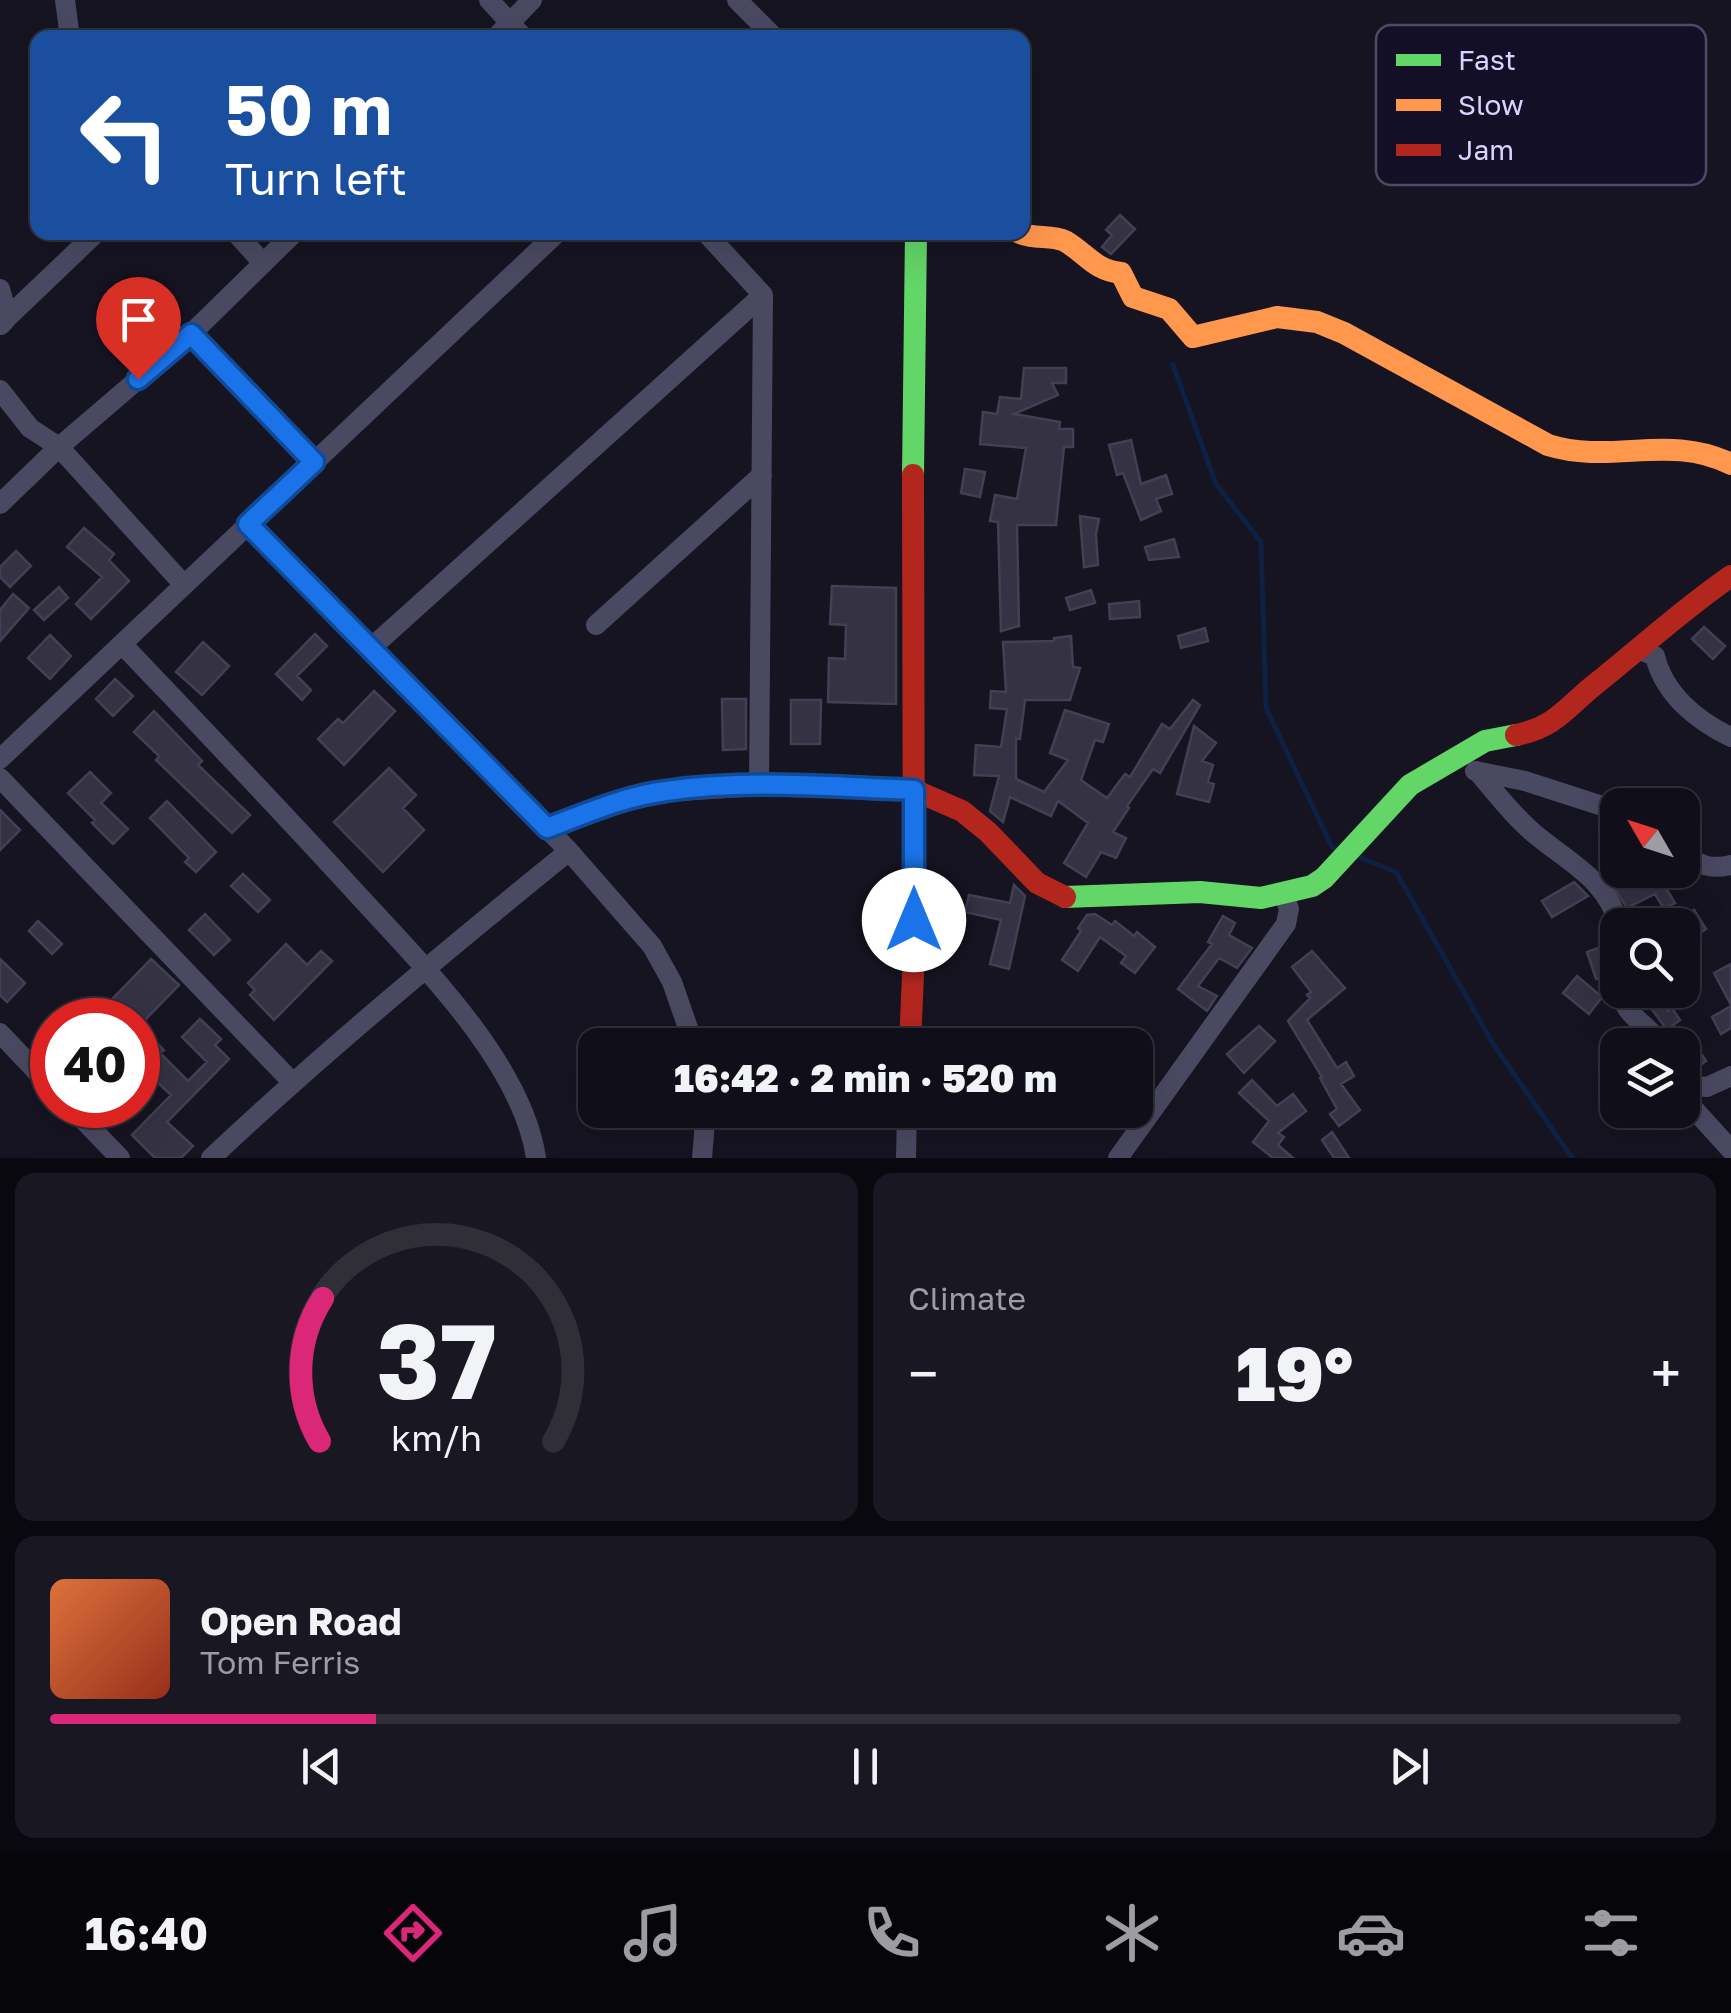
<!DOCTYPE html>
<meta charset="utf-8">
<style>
:root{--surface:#100f19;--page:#191822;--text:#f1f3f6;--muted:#9c9ca2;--line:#302f38;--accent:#db2777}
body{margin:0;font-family:"Golos Text",sans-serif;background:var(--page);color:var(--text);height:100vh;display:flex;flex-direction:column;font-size:38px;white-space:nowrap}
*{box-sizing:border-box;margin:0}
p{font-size:32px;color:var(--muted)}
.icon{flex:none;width:55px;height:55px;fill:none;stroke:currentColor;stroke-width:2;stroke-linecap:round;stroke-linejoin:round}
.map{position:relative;height:1158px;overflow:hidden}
.panel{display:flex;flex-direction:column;gap:15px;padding:15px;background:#09080e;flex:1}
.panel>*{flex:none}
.hud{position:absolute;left:30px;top:30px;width:1000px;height:210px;border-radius:20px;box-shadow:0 10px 40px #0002,0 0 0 2px var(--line);background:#1a4fa0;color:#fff;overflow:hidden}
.needle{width:65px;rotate:309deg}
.tools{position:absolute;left:1600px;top:788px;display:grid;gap:20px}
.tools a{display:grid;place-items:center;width:100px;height:100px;border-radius:20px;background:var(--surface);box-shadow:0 10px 40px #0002,0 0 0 2px var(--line);font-size:50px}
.speed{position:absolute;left:30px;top:998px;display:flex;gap:20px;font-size:50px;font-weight:700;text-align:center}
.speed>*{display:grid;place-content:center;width:130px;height:130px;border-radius:50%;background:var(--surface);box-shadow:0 10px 40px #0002,0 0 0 2px var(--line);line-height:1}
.speed .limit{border:15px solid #d22;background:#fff;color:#111}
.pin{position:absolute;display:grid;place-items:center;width:85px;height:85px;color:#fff;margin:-102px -42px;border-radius:50% 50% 50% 0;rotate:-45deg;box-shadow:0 0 10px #0007}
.pin .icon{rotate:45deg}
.me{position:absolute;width:110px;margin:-55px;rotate:0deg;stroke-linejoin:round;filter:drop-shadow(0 0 8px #0008)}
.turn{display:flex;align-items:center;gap:35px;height:210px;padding:0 30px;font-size:45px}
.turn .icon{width:130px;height:130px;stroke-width:2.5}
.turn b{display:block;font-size:70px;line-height:85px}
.big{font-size:75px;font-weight:800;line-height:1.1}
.panel .widget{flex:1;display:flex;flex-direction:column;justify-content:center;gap:15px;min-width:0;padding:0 35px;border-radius:20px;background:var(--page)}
.panel .dial{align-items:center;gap:0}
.dial svg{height:260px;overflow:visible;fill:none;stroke:var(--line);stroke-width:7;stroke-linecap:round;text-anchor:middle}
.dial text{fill:var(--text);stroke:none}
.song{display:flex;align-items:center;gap:30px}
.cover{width:120px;height:120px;border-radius:15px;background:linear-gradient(135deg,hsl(20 70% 55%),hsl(10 70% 35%))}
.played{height:10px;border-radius:5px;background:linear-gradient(90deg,var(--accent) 20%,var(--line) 20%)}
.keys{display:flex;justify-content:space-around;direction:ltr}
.heat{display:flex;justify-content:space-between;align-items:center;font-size:55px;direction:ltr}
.panel .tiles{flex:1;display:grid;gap:15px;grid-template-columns:1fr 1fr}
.widget:last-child{grid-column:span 2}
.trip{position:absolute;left:578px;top:1028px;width:575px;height:100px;border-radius:20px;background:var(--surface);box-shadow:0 10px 40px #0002,0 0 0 2px var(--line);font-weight:800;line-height:100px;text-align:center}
.tabs{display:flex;height:160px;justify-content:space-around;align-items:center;background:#06060a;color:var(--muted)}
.tabs .icon{width:70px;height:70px}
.tabs .active{color:var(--accent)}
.tabs b{font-size:45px;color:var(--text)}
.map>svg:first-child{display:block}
</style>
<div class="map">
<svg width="1731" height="1158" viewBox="0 0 1731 1158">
<rect width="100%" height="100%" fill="#161421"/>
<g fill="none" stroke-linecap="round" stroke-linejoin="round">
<path stroke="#0d2144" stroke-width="5" d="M1173,365L1216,484L1261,542L1266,708L1332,847L1339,850
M1359,857L1396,872L1492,1042L1572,1158"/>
</g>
<path fill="#343243" stroke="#433f54" stroke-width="2.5" d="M1120,215L1135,229L1111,254L1102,247L1112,235L1106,230Z
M1024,368H1066V383H1052L1058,395L1014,414L1060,422L1059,429H1073V447H1064L1056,525H1017L1019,626L1001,631L998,522L990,521L995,495L1017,499L1026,448L980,444L983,412L997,414L1000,397L1021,399Z
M1131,440L1141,484L1166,475L1172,494L1156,499L1161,511L1141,520L1123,473L1117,475L1109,445Z
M965,469L985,472L980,497L961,493Z
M1080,516L1099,519L1096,534L1098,565L1084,567Z
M84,528L114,554L109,560L129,581L91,619L76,604L102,577L67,547Z
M1174,539L1179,557L1149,560L1145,547Z
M16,551L31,566L10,587L0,577V567Z
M832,586L896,588V704L828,702L829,658L845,659L846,625L830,624Z
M59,587L68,598L44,620L34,610Z
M1091,590L1095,603L1070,610L1066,598Z
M13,594L29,608L0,641V610Z
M1139,601L1140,617L1110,619L1109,604Z
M1704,627L1725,646L1713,659L1692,639Z
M1205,628L1208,641L1181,648L1178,636Z
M315,634L327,646L297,676L311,690L302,700L276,674Z
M50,635L71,656L50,679L28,658Z
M1071,636L1073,667L1080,668L1070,700H1025L1020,739L1016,738V779L1044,792L1068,760L1050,753L1065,710L1109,724L1103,742L1095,740L1081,780L1107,798L1125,774L1130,777L1162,724L1170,729L1193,700L1200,705L1160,773L1153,769L1127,806L1129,808L1113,832L1126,838L1116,858L1101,852L1086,877L1064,863L1088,823L1058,801L1051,816L1010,797L1003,822L990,811L999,776L974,775L976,745L1001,747L1007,709L990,708L991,691L1006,692L1003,642L1054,641V638Z
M203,642L229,666L202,695L176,672Z
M115,679L133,696L113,716L96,699Z
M374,691L395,711L344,765L318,739L338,719L343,723Z
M722,699H746V749L723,750Z
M791,700H821L820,744H791Z
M154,711L202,761L198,765L250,815L232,833L156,760L159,756L134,732Z
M1194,726L1216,743L1202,761L1213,765L1208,782L1214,784L1209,802L1177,794Z
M389,768L416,795L403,808L424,830L383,872L334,822Z
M90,772L111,793L101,803L128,829L113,844L92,823L95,820L68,793Z
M167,801L216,852L196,872L185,862L189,858L150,818Z
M0,810L20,830L0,850Z
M1618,865V870H1655L1675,903L1664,909L1655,894L1627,908L1603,872Z
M243,874L270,900L258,912L231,886Z
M1574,882L1588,896L1552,917L1542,901Z
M1014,885L1025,896L1009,969L990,964L1001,920L965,912L969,895L1010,903Z
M1694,910L1706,929L1682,945V918Z
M205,914L230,940L214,955L189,930Z
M1095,914L1112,925L1115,921L1134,936L1137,932L1155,947L1135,973L1121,963L1126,956L1100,937L1078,971L1062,960L1081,931L1078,928L1087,915Z
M1223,916L1235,923L1229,935L1252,948L1237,968L1219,958L1198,986L1217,996L1207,1011L1178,989L1212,944L1208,942Z
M38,921L62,944L52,954L29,931Z
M286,944L307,965L321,951L332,961L274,1020L250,995L255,990L248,983Z
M1601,947L1607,975L1596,979L1587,952Z
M1312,951L1345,988L1307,1020L1337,1068L1346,1062L1354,1076L1341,1084L1360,1110L1339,1126L1330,1114L1337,1109L1320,1078L1322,1077L1288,1021L1310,998L1307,995L1311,992L1292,967Z
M0,959L25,983L7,1002L0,995Z
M151,959L179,985L145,1020H92Z
M1731,964V1005L1714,973Z
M1577,976L1602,997L1589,1014L1563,993Z
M1639,990H1646L1668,1011L1672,1008L1680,1020L1667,1030L1648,1004L1645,1008L1638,1000L1636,994Z
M1731,1006V1028L1721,1034L1712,1017Z
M200,1019L221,1039L215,1045L229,1059L167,1122L193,1146L181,1158H155L132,1135L171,1095L138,1064V1024L164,1050L160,1053L188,1081L207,1062L182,1037Z
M1259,1026L1275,1041L1244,1073L1227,1054Z
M1694,1043L1706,1061L1691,1072L1682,1060V1051Z
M1252,1080L1277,1106L1293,1094L1306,1111L1278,1133L1284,1137L1278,1145L1293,1158H1273L1253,1142L1269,1121L1239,1093Z
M1332,1132L1349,1158H1334L1322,1140Z"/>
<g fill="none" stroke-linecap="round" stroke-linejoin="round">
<path stroke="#4a4962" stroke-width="20" d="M65,0L70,38
M489,0L524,38
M737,0L775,38
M495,38L532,0
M235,232L263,263
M705,232L763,295L759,785
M0,289L8,317L1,325
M8,317L97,232
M191,334L314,462
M0,390L30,428L59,447L184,585
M0,504L59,447L191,334L295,232
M248,524L569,851L652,946L672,982L694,1045
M596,625L762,475
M122,644C198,724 274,803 348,884C413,956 522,1060 536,1158
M370,649L763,295
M1639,650L1655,656C1664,694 1697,721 1731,737
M0,759L558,232
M1475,771L1525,781L1618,811
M1477,771C1496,793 1514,817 1536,835C1567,861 1610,882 1618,925
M0,778L292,1082
M1682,852C1699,865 1710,870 1731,865
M1618,927L1614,950L1618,967
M1621,990C1623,1018 1649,1022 1660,1045
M0,1033L52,1088
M1682,1085L1707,1087L1731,1076
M1682,1096L1731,1150
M69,1105L120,1158
M211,1158C326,1050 447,950 569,851
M702,1158L706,1110
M906,1158L907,1110
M1118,1158L1286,924L1289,909L1284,895"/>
<path stroke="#63d668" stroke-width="22" d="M913,475L916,232
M1065,897L1200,892L1261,898L1312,886L1324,878L1410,785L1485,741L1516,735"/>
<path stroke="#ff974d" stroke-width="22" d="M1018,232C1033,240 1051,234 1065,241C1087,254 1094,270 1121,273L1133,297L1169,309L1193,337L1277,317L1317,322L1344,333L1548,445C1612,465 1669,433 1731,464"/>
<path stroke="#b3261e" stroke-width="22" d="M1516,735C1557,727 1567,706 1598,682C1643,646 1684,608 1731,576
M547,828L629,799L663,791L759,785L914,790L962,811L988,832L1037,883L1065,897
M910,1045L914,952L913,475"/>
</g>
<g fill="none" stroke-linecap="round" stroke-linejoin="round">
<g stroke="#114b97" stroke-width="25">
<path id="route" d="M138,379L191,334L314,462L248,524L547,828C585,814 625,796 666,791C747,779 832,787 914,790V920"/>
</g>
<use href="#route" stroke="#1a73e8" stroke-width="18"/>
</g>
<rect x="1376" y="25" width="330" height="160" rx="15" fill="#130f26" stroke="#4e4a67" stroke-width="2.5"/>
<rect x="1396" y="54" width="45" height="12" fill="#63d668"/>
<rect x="1396" y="99" width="45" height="12" fill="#ff974d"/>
<rect x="1396" y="144" width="45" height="12" fill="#b3261e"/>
<g font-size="28" fill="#d9d4ff">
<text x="1458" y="70">Fast</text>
<text x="1458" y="115">Slow</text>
<text x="1458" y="160">Jam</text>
</g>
</svg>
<div class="tools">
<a><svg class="needle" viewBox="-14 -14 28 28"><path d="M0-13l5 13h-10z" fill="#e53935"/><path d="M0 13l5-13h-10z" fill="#9c9ca2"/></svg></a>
<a><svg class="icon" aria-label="search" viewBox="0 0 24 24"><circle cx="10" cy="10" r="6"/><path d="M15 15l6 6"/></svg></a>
<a><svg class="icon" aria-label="layers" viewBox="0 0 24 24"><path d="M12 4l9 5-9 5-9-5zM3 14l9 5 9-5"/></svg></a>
</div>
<div class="speed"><div class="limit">40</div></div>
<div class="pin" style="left:138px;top:379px;background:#d93025"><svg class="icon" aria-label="arrive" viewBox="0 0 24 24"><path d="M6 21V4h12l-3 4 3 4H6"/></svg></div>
<svg class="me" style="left:914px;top:920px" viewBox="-20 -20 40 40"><circle r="19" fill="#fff"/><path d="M0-13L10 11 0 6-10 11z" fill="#1a73e8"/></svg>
<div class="trip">16:42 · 2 min · 520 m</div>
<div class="hud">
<div class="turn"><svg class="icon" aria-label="left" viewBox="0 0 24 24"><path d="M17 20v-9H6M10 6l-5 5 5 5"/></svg><div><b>50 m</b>Turn left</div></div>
</div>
</div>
<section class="panel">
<div class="tiles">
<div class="widget dial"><svg viewBox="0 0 100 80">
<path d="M14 69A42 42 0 1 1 86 69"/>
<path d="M14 69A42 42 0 0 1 15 25" stroke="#db2777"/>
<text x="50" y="56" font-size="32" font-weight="700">37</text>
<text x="50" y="72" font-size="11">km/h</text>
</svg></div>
<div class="widget"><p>Climate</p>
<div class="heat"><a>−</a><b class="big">19°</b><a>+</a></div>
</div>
<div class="widget">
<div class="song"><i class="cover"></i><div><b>Open Road</b><p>Tom Ferris</p></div></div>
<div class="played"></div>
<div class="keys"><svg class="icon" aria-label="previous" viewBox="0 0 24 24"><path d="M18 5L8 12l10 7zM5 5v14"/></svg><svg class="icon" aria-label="pause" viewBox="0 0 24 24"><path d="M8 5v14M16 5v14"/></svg><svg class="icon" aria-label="next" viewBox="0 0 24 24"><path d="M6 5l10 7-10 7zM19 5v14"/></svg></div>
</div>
</div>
</section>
<nav class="tabs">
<b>16:40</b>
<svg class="icon active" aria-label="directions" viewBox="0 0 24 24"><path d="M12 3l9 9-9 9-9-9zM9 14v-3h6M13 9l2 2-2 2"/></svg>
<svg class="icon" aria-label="music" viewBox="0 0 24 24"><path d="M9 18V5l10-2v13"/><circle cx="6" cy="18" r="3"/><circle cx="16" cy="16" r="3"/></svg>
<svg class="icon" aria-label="phone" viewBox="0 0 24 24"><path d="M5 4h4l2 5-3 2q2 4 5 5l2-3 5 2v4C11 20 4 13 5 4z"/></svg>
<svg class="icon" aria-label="climate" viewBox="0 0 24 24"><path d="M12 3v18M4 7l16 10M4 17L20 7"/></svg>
<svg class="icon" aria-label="car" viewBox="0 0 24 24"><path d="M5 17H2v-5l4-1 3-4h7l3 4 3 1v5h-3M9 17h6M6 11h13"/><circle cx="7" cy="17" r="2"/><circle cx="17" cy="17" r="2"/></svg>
<svg class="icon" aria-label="filters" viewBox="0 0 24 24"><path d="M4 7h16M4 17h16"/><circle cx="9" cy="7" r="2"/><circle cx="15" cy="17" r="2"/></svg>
</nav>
